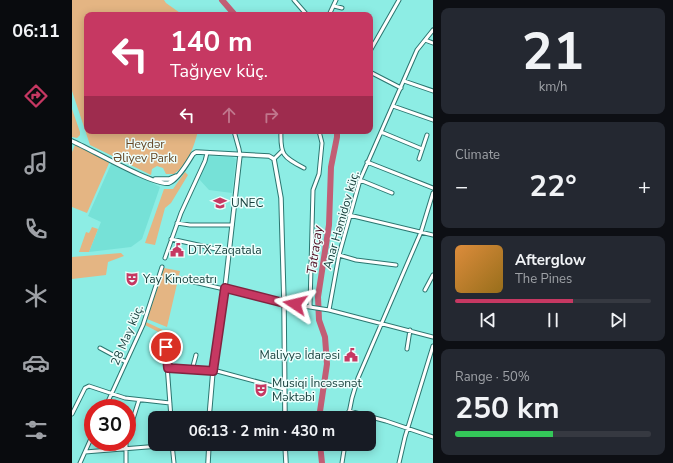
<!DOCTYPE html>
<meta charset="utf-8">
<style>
:root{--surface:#171b24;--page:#242831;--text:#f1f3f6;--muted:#9ea1a6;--line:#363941;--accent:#c63862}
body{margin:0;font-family:"Nunito Sans",sans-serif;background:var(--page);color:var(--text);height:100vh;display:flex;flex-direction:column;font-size:15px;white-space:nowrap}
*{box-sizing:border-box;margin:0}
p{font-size:13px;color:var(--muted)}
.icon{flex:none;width:22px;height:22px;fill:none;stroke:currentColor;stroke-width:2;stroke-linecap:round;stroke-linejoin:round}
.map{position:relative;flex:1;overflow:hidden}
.drawer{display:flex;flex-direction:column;gap:8px;padding:8px;background:#0d0f14;width:240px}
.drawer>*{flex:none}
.banner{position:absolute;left:12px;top:12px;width:289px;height:122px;border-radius:8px;box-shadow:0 2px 10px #0003;background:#c63862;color:#fff;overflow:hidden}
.speed{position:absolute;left:12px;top:399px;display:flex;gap:8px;font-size:20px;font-weight:700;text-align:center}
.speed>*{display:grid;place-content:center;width:52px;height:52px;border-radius:50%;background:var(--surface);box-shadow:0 2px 10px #0003;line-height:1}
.speed .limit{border:6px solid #d22;background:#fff;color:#111}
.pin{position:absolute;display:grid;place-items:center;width:34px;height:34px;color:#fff;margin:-17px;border:2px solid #fff;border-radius:50%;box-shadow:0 1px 4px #0007}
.me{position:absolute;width:44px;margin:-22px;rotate:280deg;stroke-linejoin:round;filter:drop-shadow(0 0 3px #0008)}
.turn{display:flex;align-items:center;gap:14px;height:84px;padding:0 20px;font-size:18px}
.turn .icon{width:52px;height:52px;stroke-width:2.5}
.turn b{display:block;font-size:28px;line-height:34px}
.lanes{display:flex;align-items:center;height:38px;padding:0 20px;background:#0003;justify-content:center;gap:20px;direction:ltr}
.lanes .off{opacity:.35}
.big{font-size:30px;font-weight:700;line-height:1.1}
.drawer .tile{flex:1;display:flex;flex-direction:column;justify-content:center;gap:6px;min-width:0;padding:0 14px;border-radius:8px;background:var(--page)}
.drawer .dial{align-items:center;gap:0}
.dial b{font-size:52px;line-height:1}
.song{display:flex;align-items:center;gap:12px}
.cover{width:48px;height:48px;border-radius:6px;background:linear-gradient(135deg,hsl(30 70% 55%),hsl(40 70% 35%))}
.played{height:4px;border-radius:2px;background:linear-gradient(90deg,var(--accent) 60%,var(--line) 60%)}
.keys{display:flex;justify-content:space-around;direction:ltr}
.heat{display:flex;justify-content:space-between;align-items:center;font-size:22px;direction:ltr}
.charge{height:6px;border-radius:3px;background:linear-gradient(90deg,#34c759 50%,var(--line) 0)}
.trip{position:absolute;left:76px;top:411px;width:228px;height:40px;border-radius:8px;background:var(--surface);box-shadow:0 2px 10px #0003;font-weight:700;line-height:40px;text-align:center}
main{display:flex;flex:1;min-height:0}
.tab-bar{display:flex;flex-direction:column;width:72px;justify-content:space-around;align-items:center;background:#090b0e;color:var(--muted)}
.tab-bar .icon{width:28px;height:28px}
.tab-bar .active{color:var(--accent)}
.tab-bar b{font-size:18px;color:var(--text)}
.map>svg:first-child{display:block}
</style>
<main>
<nav class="tab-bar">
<b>06:11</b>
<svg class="icon active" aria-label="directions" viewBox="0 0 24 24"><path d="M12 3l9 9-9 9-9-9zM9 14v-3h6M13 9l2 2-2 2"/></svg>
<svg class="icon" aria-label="music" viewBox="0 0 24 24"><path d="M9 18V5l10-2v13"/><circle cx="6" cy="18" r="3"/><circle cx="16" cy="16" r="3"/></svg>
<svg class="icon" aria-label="phone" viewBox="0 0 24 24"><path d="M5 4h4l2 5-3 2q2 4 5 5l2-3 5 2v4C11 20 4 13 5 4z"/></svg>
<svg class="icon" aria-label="climate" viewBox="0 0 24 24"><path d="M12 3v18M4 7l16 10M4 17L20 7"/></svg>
<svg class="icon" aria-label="car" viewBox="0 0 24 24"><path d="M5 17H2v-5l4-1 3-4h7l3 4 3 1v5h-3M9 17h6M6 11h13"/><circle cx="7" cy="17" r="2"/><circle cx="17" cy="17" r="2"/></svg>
<svg class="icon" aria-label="filters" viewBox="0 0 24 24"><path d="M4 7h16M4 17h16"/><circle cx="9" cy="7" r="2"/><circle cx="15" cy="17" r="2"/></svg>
</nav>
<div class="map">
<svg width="361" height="463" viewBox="0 0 361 463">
<rect width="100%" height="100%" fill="#8dede4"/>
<path fill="#76e1d7" d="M137,156L160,157L164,159L160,193L137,190L127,179Z
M40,162L88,187L70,239L59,247L17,252L29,222L16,216Z"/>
<path fill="#e4b583" d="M0,0H92L94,3L111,15H15V131H126C122,147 116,164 102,174H94L91,168L85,166L80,169L79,175L18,145L0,91Z
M0,109L8,132V135L5,138L0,137Z
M3,145L38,161L15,213L0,207V152Z
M113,172L116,175L99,203L93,208L83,245L73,243L92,189H101Z
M20,227L26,229L17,252H7L14,232L17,233Z
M49,253L52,256L36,262L34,275L0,279V257Z
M92,268L108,271L95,327L75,319Z
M74,322L91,330L92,335L73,325Z"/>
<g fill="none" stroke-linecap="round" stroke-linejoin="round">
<path stroke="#c25e75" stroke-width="6" d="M150,0L163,15
M247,418L255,364L253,337L247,320L246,297L257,225L259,167L265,137V131
M248,444L250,463"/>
<g stroke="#2b7670" stroke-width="5">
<path id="minor" d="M222,0L235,15
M262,6L270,8
M257,15L264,0
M353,40L361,43
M298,51L327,0
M298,72L329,88
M332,81L361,91
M321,106L361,120
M162,131L167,149L168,155
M209,131C208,155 211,157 232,168
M309,132L350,149
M202,159L210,151
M347,159L355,135
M295,162L361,188
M288,180L320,193
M277,215L361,235
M105,223L118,225H160
M99,239L158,252
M267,255L284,260L324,265
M93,258L109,213L133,161L135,153
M109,279L212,303L257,310L361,337
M353,290L361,275
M238,306L241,190L247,174L250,143L247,131
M257,310L267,255L288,180L345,50L361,30
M93,338L99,418
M28,348L54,362
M335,349L338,330
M95,368L145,371L212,389
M120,370L124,355
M33,408L71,325L90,267
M277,411L314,421L361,437
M0,414L13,388L17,386L53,398L98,403
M276,418L280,398L286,378L349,232L361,193
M55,438L67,400
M100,444L102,463
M13,452L100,445
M8,463L21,434
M54,463V442
M270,463L273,444
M327,463L333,437L361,346"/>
</g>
<g stroke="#2b7670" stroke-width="5.5">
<path id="tertiary" d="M0,141C17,148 83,187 97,183C106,180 116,162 121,154L124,152L197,156L202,159L209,198L212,303L213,418
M83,179H97L104,176
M137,418L141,371L153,288L168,155
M213,444L214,463
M136,463L137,444"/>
</g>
<use href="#minor" stroke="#fff" stroke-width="3"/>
<use href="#tertiary" stroke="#fff" stroke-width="3.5"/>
</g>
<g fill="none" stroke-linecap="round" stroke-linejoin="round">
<g stroke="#812440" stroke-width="10">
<path id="route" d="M94,347L96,368L141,371L153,288L212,303L223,304"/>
</g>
<use href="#route" stroke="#c63862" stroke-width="7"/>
</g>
<defs>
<g id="university-bare" transform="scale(1.08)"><path d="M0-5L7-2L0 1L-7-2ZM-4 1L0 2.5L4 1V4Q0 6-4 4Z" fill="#c63862" stroke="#edfefc" stroke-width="2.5" paint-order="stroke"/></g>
<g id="civic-bare" transform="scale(1.08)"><path d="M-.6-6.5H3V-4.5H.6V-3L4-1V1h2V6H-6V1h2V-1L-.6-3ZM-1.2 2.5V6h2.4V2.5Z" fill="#c63862" stroke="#edfefc" stroke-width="2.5" paint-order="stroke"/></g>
<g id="theatre-bare" transform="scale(1.08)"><path d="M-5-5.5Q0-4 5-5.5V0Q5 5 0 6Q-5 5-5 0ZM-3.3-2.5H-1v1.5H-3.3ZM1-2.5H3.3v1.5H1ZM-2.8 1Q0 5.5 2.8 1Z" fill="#c63862" stroke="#edfefc" stroke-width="2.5" paint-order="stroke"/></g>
</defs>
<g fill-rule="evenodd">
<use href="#university-bare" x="148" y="203"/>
<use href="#civic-bare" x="105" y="250"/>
<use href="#theatre-bare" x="60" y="279"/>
<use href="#civic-bare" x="279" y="355"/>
<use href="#theatre-bare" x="189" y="390"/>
</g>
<g text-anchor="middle" stroke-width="3" stroke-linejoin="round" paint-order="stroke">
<g font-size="12" fill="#634523" stroke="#edfefc">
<text x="73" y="148">Heydər<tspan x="73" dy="14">Əliyev Parkı</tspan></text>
</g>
<g font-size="12" fill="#133d39" stroke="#edfefc" text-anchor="start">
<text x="159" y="207">UNEC</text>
<text x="116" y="254">DTX Zaqatala</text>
<text x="71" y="283">Yay Kinoteatrı</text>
<text x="268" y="359" text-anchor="end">Maliyyə İdarəsi</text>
<text x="200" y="387">Musiqi İncəsənət<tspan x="200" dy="14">Məktəbi</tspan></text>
</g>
<g font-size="12" fill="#133d39" stroke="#edfefc">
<text transform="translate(269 220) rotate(-74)" y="4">Anar Həmidov küç.</text>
<text transform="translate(55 335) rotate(-67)" y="4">28 May küç.</text>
</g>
<g font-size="13" font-style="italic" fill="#521225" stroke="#edfefc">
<text transform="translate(242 250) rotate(-82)" y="5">Tatraçay</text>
</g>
</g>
</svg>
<div class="speed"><div class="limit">30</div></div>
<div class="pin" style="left:94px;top:347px;background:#d93025"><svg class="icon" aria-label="arrive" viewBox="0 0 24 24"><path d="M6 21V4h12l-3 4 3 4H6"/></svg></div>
<svg class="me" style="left:223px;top:304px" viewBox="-20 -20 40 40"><path d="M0-17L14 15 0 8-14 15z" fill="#c63862" stroke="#fff" stroke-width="4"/></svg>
<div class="trip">06:13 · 2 min · 430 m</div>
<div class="banner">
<div class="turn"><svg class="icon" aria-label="left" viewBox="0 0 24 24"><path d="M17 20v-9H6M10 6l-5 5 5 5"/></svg><div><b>140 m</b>Tağıyev küç.</div></div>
<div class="lanes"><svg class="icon" aria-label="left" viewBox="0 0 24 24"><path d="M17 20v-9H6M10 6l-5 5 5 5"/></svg><svg class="icon off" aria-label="ahead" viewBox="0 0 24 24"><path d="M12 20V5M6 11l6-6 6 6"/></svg><svg class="icon off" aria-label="right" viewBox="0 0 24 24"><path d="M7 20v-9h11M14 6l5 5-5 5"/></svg></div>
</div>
</div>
<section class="drawer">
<div class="tile dial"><b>21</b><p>km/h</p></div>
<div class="tile"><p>Climate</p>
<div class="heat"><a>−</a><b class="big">22°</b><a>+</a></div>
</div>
<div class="tile">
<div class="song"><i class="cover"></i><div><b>Afterglow</b><p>The Pines</p></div></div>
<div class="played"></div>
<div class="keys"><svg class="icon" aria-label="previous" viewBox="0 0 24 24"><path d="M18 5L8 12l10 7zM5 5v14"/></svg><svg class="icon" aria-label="pause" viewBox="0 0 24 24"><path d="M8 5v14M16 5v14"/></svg><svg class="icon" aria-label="next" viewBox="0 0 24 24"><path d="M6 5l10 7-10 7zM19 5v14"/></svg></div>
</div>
<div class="tile"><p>Range · 50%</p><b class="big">250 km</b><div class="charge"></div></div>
</section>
</main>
